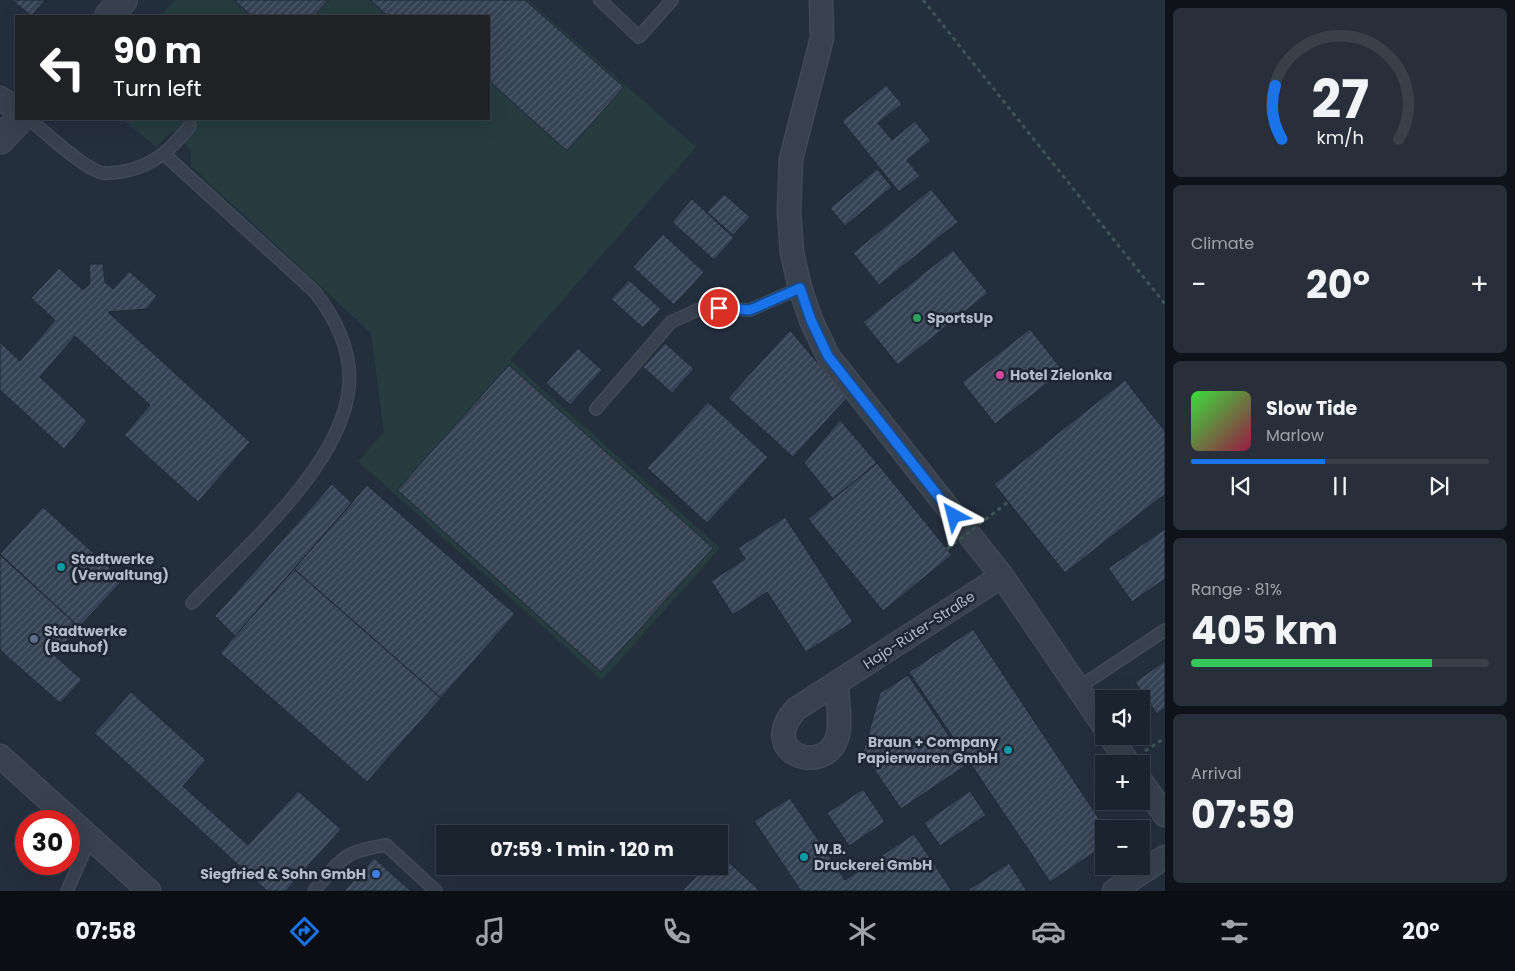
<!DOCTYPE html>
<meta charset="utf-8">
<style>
:root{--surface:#1b232e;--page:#282f3a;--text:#f1f3f6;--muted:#a0a4aa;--line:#39404a;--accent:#1a73e8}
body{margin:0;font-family:Poppins,sans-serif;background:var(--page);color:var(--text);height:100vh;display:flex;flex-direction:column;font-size:19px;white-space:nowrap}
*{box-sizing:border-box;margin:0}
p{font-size:16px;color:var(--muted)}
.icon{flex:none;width:28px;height:28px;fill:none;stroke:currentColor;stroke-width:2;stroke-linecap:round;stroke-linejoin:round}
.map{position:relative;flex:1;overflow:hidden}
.panel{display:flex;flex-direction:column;gap:8px;padding:8px;background:#0f1319;width:350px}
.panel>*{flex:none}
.top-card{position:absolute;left:15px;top:15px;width:475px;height:105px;border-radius:0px;box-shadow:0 5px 20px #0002,0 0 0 1px var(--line);background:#202124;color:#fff;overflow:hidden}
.fabs{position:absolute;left:1095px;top:690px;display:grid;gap:10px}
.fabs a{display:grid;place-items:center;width:55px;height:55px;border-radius:0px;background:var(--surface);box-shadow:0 5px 20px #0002,0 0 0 1px var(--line);font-size:25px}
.speed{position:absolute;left:15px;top:810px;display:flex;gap:10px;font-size:25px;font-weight:700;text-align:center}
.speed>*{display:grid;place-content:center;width:65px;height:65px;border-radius:50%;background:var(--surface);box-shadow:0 5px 20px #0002,0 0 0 1px var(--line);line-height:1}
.speed .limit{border:8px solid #d22;background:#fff;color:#111}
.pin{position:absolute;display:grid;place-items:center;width:42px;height:42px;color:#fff;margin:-21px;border:2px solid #fff;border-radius:50%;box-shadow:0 1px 5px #0007}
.me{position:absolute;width:55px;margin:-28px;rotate:322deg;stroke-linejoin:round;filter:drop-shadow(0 0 4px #0008)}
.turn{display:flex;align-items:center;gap:18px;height:105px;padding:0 15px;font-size:22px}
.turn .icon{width:65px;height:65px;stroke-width:2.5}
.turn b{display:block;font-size:35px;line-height:42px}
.big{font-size:38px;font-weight:700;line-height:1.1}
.panel .tile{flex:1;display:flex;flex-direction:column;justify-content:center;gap:8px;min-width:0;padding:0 18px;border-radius:8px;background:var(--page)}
.panel .dial{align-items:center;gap:0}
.dial svg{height:130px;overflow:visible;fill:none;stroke:var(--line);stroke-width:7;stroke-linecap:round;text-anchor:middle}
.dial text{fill:var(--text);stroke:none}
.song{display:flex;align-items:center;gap:15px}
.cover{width:60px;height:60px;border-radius:8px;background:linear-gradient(135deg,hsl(120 70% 55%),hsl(340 70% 35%))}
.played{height:5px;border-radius:2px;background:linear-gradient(90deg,var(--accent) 45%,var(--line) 45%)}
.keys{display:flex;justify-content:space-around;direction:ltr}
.heat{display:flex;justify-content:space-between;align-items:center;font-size:28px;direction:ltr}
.charge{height:8px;border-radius:4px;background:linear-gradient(90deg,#34c759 81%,var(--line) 0)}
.trip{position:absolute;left:436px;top:825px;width:292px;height:50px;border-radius:0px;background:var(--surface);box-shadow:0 5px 20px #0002,0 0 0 1px var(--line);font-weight:700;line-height:50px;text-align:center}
.tab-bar{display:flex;height:80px;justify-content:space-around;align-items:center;background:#0b0e12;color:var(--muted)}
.tab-bar .icon{width:35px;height:35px}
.tab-bar .on{color:var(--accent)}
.tab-bar b{font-size:22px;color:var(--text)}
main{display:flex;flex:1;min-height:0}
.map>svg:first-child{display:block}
</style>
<main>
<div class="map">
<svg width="1165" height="891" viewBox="0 0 1165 891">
<defs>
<pattern id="building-hatch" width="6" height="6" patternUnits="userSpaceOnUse" patternTransform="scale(1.25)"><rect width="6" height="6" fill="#364354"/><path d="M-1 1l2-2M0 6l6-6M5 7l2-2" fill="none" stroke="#515c6b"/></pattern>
</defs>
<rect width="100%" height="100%" fill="#242f3e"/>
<path fill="#263c3f" d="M175,0H528L696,147L510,360L720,548L602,680L358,461L384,433L371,333L191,166V150L172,131L156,147L122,119H489V16H160Z"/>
<path fill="url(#building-hatch)" stroke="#1f2835" d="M12,0H45L31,16Z
M234,0H329L314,16H252Z
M370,0H525L624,87L567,151L489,81V16H388Z
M886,85L902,104L878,123L892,140L915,121L931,141L907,160L920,176L899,192L842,121Z
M877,169L892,187L845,226L830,208Z
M931,189L958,222L879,285L853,253Z
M724,194L750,217L733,235L707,212Z
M692,199L734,238L714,260L672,222Z
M663,234L704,272L674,305L633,267Z
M953,250L988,293L898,365L863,322Z
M89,264H103L105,282L113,289L129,271L157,296L147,309L108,312L250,442L198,502L124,435L150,405L75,336L40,377L87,421L64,449L0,390V342L20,361L55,320L31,298L59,268L83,290L90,284Z
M629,280L661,309L643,328L611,299Z
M1030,329L1063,371L995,424L962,382Z
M790,330L847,398L793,457L728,398Z
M665,343L694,369L672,393L643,367Z
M578,348L602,370L570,405L546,383Z
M509,365L713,548L601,672L397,490Z
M1125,380L1165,431V494L1065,573L994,484Z
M708,402L768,457L707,523L647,468Z
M840,420L877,463L833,499L804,463Z
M877,463L952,555L883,611L808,519Z
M332,484L352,503L235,636L215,616Z
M367,485L515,614L441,698L294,569Z
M43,507L123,580L79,627L0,554Z
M785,517L853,622L806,652L767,592L733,615L711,581L745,559L738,548Z
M1165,529V579L1132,602L1108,568Z
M0,555L79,627L54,655L82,680L60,703L0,650Z
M294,569L441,698L367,782L220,653Z
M973,629L1106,829H1104V846L1050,882L909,672Z
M1165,661V708L1157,714L1135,682Z
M908,675L968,764L901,809L863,753L880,693Z
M131,692L206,760L183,786L248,845L298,791L341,829L286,891H267L94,733Z
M863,789L885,822L849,846L827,813Z
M970,791L986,815L940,846L924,823Z
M790,798L845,880L914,834L952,891H801L754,821Z
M720,854L760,891H682L706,866H720Z
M374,858L411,891H344Z
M1009,863L1027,891H969L968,890Z"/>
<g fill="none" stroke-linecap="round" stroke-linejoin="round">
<g stroke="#414a57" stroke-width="14">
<path id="service" d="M600,0L639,37L672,0
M29,119C45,132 84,169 103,173C110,174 119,172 126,171C155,165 172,148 190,126
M164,154L315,292C336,319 352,351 349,386C343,465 244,548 192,603
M596,409L671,322L704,307L750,310L800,288
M1078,688L1165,630
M67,891L90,838
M314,891C342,859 341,852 386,845L436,891"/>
</g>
<g stroke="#414a57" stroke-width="25">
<path id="minor" d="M821,0L822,38L791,159L789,211L792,253L800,288L811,320L828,356L1002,576L1104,726
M0,98L16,109
M837,684C837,700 842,723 837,738C824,777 756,753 796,709L1002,576
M1110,736L1129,764
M0,756L149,891
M1141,781L1165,815
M1114,891L1165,857"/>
</g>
<g stroke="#414a57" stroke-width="30">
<path id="tertiary" d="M109,16L123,0
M0,140L20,119"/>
</g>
<path stroke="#3f5557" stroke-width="3" stroke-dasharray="4 4" stroke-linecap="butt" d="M923,0L1165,304
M1145,751L1165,738"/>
<use href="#service" stroke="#38414e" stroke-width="11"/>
<use href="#minor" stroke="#38414e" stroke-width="22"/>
<use href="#tertiary" stroke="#38414e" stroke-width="28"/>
<path stroke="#3f5557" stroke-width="3" stroke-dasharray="4 4" stroke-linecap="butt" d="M947,549L1008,502"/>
</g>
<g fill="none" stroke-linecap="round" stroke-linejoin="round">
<g stroke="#114b97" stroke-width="12">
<path id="route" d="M719,308L750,310L800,288L811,320L828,356L954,516"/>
</g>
<use href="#route" stroke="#1a73e8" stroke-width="9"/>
</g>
<circle fill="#2e9e5b" stroke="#1d2633" stroke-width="2" cx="917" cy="318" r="5"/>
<circle fill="#d1479c" stroke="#1d2633" stroke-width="2" cx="1000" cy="375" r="5"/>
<g fill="#0f9aa8" stroke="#1d2633" stroke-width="2">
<circle cx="61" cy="567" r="5"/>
<circle cx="1008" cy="750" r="5"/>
<circle cx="804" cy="857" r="5"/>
</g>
<circle fill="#5c6f8a" stroke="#1d2633" stroke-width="2" cx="34" cy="639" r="5"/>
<circle fill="#3f7fe0" stroke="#1d2633" stroke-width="2" cx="376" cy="874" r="5"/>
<g text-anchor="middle" stroke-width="5" stroke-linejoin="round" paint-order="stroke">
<g font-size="14" font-weight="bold" fill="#b4bcc9" stroke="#1d2633" text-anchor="start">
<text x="927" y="323">SportsUp</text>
<text x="1010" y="380">Hotel Zielonka</text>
<text x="71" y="564">Stadtwerke<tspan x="71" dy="16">(Verwaltung)</tspan></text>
<text x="44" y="636">Stadtwerke<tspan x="44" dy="16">(Bauhof)</tspan></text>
<text x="998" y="747" text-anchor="end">Braun + Company<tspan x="998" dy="16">Papierwaren GmbH</tspan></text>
<text x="814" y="854">W.B.<tspan x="814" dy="16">Druckerei GmbH</tspan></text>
<text x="366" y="879" text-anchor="end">Siegfried &amp; Sohn GmbH</text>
</g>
<g font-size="14" fill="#b4bcc9" stroke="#1d2633">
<text transform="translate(919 630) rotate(-33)" y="5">Hajo-Rüter-Straße</text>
</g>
</g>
</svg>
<div class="fabs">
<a><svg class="icon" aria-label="sound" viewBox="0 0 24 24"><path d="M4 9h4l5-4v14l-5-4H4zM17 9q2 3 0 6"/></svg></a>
<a>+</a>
<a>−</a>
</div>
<div class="speed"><div class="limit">30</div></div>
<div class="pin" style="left:719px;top:308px;background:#d93025"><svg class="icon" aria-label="arrive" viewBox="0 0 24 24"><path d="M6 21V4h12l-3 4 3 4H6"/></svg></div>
<svg class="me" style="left:954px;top:516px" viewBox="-20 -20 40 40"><path d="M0-17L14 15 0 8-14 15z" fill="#1a73e8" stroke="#fff" stroke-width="4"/></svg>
<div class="trip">07:59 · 1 min · 120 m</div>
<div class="top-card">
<div class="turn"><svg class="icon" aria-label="left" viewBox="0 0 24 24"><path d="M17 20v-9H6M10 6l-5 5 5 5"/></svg><div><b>90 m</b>Turn left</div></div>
</div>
</div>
<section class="panel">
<div class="tile dial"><svg viewBox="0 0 100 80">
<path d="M14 69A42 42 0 1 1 86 69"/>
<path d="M14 69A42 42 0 0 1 10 36" stroke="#1a73e8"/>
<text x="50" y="56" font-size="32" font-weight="700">27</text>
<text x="50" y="72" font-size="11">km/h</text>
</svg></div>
<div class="tile"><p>Climate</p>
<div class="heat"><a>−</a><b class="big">20°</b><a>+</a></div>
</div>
<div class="tile">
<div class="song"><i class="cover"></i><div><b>Slow Tide</b><p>Marlow</p></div></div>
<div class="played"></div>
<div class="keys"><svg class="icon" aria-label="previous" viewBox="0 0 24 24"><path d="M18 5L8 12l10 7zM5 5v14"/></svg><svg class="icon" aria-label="pause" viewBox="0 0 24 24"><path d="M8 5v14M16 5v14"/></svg><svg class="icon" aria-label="next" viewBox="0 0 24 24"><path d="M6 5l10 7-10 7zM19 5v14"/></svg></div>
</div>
<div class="tile"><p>Range · 81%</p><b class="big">405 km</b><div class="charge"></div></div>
<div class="tile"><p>Arrival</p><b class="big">07:59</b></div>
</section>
</main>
<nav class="tab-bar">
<b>07:58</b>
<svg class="icon on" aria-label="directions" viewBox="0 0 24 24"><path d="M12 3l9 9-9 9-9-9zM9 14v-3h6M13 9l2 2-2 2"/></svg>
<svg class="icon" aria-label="music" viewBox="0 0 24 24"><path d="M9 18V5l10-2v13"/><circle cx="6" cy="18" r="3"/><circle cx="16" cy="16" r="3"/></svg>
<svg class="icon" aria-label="phone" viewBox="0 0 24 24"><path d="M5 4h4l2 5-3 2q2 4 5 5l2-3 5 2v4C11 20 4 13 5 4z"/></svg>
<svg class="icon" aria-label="climate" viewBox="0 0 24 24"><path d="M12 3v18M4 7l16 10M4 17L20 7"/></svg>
<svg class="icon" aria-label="car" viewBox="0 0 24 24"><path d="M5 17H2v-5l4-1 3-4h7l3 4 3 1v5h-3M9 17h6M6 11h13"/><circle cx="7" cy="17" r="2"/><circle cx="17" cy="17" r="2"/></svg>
<svg class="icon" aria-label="filters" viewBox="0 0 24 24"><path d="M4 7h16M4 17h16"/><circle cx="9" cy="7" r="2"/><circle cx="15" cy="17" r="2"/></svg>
<b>20°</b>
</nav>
